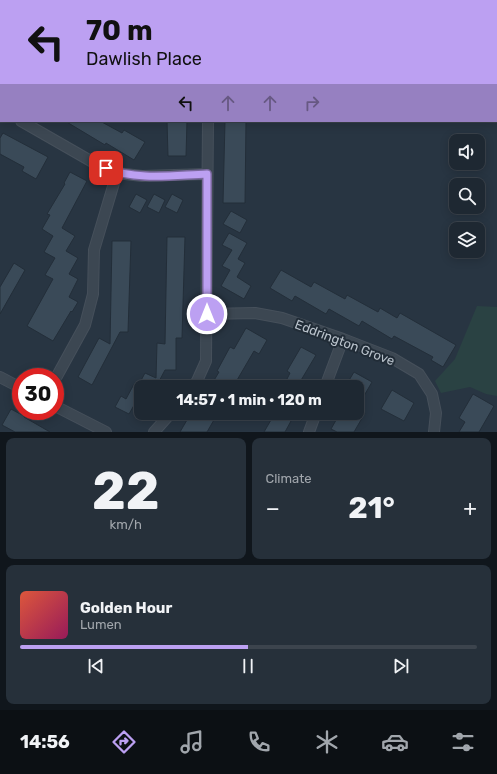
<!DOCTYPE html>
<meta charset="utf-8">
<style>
:root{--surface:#1e2832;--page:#26303a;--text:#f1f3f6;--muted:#a1a6ac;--line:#3c444d;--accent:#bca0f2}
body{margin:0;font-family:Rubik,sans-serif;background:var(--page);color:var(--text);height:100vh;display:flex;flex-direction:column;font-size:15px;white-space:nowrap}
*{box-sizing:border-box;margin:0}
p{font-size:13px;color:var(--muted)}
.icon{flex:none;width:22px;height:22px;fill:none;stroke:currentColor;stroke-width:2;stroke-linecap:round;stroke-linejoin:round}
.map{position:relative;height:432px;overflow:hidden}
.side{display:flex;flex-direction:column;gap:6px;padding:6px;background:#10161c;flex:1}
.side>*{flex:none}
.hud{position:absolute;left:0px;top:0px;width:497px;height:122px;box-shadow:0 2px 10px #0003,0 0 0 1px var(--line);background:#bca0f2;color:#111;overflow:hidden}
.buttons{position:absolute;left:449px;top:134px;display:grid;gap:8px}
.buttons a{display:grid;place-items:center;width:36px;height:36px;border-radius:8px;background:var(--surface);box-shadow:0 2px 10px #0003,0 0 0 1px var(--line);font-size:20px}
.speed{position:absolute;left:12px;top:368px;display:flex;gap:8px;font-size:20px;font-weight:700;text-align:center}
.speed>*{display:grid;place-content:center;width:52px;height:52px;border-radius:50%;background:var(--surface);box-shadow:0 2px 10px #0003,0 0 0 1px var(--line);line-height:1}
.speed .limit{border:6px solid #d22;background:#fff;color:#111}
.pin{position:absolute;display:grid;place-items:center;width:34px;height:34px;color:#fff;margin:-17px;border-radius:8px;box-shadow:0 2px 6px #0006}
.me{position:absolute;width:44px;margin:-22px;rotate:0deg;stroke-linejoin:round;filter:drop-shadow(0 0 3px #0008)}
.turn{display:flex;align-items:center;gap:14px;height:84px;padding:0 20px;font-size:18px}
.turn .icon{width:52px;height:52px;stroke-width:2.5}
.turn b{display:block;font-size:28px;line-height:34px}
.lanes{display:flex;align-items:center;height:38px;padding:0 20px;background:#0003;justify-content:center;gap:20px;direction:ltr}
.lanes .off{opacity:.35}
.big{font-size:30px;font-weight:700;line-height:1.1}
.side .widget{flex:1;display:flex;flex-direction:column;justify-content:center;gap:6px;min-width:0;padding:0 14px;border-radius:8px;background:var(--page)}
.side .dial{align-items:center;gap:0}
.dial b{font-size:52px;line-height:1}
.song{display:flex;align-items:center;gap:12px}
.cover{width:48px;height:48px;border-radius:6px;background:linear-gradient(135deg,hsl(10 70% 55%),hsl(330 70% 35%))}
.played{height:4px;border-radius:2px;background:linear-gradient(90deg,var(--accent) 50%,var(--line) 50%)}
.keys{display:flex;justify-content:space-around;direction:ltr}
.heat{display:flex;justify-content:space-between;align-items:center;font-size:22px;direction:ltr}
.side .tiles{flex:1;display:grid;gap:6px;grid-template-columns:1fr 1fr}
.widget:last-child{grid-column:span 2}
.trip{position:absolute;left:134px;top:380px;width:230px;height:40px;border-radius:8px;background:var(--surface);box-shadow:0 2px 10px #0003,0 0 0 1px var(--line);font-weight:700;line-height:40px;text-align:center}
.tabs{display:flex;height:64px;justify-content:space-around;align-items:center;background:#0c1014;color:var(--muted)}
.tabs .icon{width:28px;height:28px}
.tabs .selected{color:var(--accent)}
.tabs b{font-size:18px;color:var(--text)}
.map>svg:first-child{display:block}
</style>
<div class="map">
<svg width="497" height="432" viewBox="0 0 497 432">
<rect width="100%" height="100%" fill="#283542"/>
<path fill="#2a4243" d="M477,306L497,307V396L486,394L470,387L441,393L435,381L455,359Z"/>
<path fill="#3a4a58" stroke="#232e39" d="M65,121H100L122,133L124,130L145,142L134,160L106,143L105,145Z
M167,121H187L186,156H168Z
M225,121H246L245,203H223Z
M3,133L48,157L36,179L22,171L24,167L0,154V138Z
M70,172L87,181L62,228L75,236L66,251L78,258L69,274L78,279L69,297L78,302L72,312L71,311L53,341L27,326L53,279L45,275L55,258L44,252L53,236L42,229L50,215L47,214L65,184L64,183Z
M136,194L147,200L140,213L129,207Z
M154,194L165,200L159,213L147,207Z
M172,194L183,200L177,213L165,207Z
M231,211L247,220L240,233L223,224Z
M229,233L247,243L238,259L245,263L237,277L251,286L244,299L221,286L230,270L222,266L232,250L222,245Z
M167,237H185L182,338H176V370H165L156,387H140L141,388V402L137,400L129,414L115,407L121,396L126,399L134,384L138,386L145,373L156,378L157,343L165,344Z
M112,241H131L128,332H120L92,385L78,377L99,338L110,344Z
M14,263L25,270L0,314V287Z
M281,270L311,287L314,282L345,299L347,295L378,312L380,308L397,318L400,313L456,345L443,367L431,360L433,357L394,336L392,339L362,321L359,326L329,309L326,314L295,296L292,301L270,288Z
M246,328L267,340L259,354L254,351L233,387H210L219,372L217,371L230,347L234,349Z
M301,347L316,355L297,387H283L290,373L287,371Z
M354,372L372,382L357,408V387H345Z
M392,390L414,403L404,421L381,409Z
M473,394L494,406L479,432H459L465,422L459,418Z
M11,409L24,416V417L50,432H15L2,425Z
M191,413H218L207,432H180Z
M275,413H288L285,418L291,421L285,432H264Z
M340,413H365L354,432H337L331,429Z"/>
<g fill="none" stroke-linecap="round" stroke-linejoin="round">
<g stroke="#46505b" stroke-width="12">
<path id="street" d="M36,0L38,1
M232,1L233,0
M0,109H1
M21,121L96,164L117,173L142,176L207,174
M207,314L255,313L282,318L343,339L392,358L419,374L432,394L436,413L434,432
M57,376L85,325L93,294L94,250L117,173
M0,377L21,388
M192,387L197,381L206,361L208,121
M325,387L343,339
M55,406L106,432
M154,432L171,413
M309,432L316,413"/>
</g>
<use href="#street" stroke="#3c4752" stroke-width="10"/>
</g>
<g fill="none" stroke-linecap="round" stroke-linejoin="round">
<g stroke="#7a689d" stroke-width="10">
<path id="route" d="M106,168C136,181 175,175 207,174V314"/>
</g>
<use href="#route" stroke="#bca0f2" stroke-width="7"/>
</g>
<g text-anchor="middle" stroke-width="4" stroke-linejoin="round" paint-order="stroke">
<g font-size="13" fill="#b9c2cb" stroke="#212c37">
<text transform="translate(345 342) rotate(21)" y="5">Eddrington Grove</text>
</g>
</g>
</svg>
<div class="buttons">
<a><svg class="icon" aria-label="sound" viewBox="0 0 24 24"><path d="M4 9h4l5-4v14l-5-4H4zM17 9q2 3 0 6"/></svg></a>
<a><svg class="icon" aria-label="search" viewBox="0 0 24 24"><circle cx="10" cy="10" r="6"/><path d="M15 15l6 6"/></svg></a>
<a><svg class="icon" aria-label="layers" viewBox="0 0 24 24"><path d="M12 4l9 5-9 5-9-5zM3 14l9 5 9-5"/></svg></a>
</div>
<div class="speed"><div class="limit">30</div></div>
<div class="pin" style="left:106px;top:168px;background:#d93025"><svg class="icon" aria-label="arrive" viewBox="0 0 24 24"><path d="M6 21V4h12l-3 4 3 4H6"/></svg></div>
<svg class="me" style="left:207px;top:314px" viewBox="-20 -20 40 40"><circle r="17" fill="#bca0f2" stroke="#fff" stroke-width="3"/><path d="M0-11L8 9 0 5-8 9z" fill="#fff"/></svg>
<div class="trip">14:57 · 1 min · 120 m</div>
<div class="hud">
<div class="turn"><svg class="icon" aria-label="left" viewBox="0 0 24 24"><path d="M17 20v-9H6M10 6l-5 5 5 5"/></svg><div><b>70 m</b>Dawlish Place</div></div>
<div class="lanes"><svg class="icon" aria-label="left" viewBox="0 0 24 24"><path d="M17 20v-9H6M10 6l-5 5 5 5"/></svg><svg class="icon off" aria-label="ahead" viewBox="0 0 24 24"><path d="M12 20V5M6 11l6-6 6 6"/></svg><svg class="icon off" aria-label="ahead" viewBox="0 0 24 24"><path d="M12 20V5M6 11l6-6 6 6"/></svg><svg class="icon off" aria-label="right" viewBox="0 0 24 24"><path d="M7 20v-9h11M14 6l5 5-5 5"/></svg></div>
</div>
</div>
<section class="side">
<div class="tiles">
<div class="widget dial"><b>22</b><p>km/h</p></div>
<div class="widget"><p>Climate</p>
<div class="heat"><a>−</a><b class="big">21°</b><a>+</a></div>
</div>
<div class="widget">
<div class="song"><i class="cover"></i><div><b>Golden Hour</b><p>Lumen</p></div></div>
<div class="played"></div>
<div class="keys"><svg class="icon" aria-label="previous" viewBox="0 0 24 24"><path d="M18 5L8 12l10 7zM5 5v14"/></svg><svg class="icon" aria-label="pause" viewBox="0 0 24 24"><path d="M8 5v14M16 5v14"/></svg><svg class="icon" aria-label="next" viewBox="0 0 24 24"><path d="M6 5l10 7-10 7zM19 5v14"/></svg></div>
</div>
</div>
</section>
<nav class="tabs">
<b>14:56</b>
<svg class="icon selected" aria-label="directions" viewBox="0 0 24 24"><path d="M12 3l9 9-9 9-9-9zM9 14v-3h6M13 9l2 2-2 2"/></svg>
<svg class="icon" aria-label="music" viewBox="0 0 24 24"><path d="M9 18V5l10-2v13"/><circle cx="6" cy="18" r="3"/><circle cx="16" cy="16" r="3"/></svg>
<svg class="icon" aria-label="phone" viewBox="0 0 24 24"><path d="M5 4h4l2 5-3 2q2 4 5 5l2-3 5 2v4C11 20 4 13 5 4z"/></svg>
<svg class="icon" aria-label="climate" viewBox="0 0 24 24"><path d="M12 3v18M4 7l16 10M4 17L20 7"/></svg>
<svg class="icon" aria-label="car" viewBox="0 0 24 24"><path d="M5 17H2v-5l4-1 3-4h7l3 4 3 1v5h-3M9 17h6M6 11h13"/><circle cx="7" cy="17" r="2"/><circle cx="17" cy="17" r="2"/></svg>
<svg class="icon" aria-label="filters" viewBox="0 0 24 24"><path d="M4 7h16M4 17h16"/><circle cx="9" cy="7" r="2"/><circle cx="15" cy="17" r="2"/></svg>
</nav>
